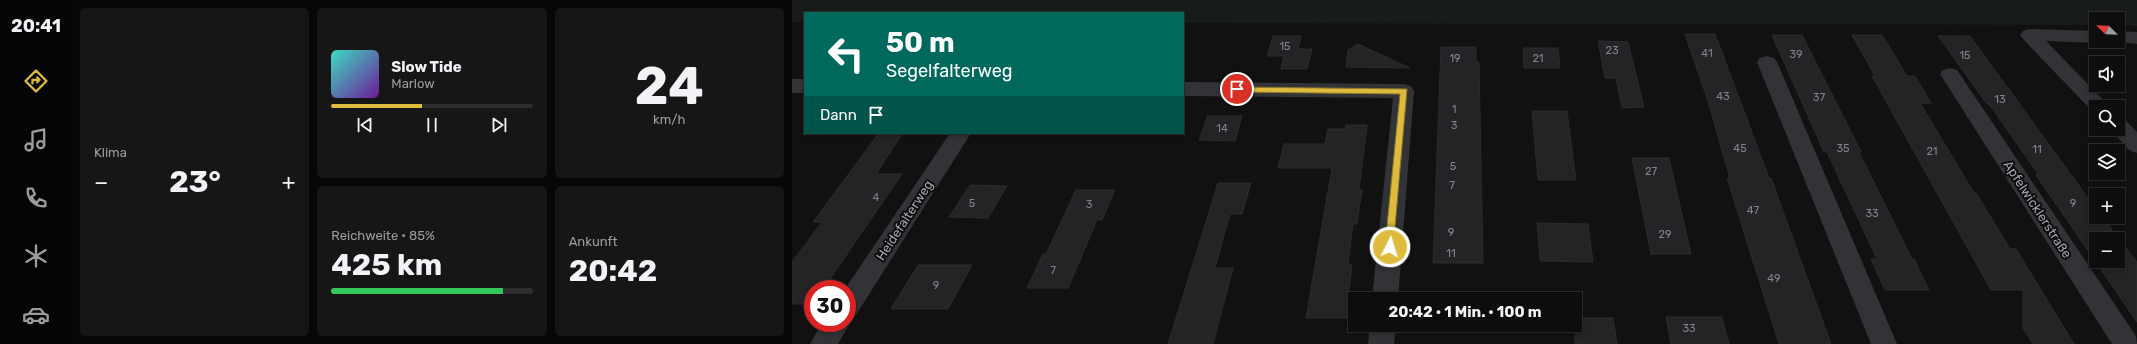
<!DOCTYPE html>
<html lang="de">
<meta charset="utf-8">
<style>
:root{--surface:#0d0d0e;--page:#161617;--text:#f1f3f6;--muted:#9a9c9e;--line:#2d2d2e;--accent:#debb3d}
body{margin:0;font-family:Rubik,sans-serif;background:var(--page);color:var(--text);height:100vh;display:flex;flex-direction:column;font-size:15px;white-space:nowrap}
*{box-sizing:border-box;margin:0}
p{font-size:13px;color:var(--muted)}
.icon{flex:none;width:22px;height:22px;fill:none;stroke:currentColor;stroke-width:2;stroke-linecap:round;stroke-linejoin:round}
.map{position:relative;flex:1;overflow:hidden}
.drawer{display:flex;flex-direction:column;gap:8px;padding:8px;background:#070708;width:720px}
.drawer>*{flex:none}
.banner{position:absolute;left:12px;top:12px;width:380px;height:122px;border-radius:0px;box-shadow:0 2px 6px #0003,0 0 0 1px var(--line);background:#00695c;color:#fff;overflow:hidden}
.needle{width:26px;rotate:293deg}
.tools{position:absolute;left:1297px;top:12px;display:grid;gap:8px}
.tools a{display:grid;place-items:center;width:36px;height:36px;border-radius:0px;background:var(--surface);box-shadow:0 2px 6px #0003,0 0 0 1px var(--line);font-size:20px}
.speed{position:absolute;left:12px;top:280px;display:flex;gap:8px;font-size:20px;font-weight:700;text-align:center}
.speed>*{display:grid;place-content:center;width:52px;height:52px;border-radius:50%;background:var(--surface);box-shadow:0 2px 6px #0003,0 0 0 1px var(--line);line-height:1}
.speed .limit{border:6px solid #d22;background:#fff;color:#111}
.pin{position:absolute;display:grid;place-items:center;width:34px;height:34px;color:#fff;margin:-17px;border:2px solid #fff;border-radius:50%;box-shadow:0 1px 4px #0007}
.me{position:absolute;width:44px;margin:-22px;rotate:5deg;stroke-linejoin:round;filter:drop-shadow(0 0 3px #0008)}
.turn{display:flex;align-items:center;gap:14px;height:84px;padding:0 16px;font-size:18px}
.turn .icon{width:52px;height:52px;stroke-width:2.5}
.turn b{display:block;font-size:28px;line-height:34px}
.then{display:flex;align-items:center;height:38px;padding:0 16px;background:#0003;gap:8px;font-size:15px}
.big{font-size:30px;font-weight:700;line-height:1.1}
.drawer .tile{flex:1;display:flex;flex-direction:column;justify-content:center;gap:6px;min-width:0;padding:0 14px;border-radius:6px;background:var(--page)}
.drawer .dial{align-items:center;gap:0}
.dial b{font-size:52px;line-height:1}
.song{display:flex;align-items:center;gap:12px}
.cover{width:48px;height:48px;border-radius:6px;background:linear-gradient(135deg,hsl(170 70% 55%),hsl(280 70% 35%))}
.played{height:4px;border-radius:2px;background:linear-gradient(90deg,var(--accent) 45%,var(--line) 45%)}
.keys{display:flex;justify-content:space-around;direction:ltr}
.heat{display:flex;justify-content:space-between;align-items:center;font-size:22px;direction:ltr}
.charge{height:6px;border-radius:3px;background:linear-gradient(90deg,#34c759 85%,var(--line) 0)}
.drawer .tiles{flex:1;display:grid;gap:8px;grid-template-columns:repeat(3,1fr)}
.tile:first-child{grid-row:span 2}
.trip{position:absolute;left:556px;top:292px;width:234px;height:40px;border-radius:0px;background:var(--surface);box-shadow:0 2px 6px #0003,0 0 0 1px var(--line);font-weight:700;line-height:40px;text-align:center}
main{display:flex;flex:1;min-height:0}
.tab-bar{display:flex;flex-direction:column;width:72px;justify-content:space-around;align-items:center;background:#050506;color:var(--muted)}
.tab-bar .icon{width:28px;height:28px}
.tab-bar .current{color:var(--accent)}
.tab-bar b{font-size:18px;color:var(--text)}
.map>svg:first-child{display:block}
</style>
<main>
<nav class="tab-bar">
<b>20:41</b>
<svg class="icon current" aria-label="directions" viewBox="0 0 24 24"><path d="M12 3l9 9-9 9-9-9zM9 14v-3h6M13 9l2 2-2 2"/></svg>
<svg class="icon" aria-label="music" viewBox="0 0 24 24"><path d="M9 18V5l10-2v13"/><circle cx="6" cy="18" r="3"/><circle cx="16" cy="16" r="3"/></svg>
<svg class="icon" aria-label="phone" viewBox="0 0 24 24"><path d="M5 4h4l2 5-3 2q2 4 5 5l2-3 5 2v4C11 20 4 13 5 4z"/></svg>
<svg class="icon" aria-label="climate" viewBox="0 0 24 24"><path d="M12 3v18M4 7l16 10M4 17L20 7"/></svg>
<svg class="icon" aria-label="car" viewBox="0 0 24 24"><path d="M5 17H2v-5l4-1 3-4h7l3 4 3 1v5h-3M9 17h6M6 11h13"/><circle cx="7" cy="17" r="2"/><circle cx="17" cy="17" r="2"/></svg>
</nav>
<section class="drawer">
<div class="tiles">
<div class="tile"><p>Klima</p>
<div class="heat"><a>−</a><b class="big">23°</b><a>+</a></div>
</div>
<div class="tile">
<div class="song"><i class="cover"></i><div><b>Slow Tide</b><p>Marlow</p></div></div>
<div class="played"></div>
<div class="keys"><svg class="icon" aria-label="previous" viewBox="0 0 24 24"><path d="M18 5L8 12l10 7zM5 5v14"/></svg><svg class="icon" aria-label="pause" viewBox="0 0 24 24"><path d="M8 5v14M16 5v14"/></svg><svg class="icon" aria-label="next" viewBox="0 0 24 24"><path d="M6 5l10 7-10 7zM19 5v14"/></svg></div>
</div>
<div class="tile dial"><b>24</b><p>km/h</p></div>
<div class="tile"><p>Reichweite · 85%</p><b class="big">425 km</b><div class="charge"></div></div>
<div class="tile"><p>Ankunft</p><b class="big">20:42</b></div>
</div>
</section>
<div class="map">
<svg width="1345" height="344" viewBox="0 0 1345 344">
<rect width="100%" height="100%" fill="#111112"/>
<path fill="#181c19" d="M0,0H1345V26L1326,25V19H1304V25L391,23V13H13V22H0Z"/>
<path fill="#242426" stroke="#2c2b2e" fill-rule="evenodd" d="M893,34H923L977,178H979L1039,344H987L935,178H938L916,101Z
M980,35H1010L1069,152H1067L1120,259H1122L1137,290H1093L1079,259H1085L1035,152H1032Z
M1060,35H1090L1115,76H1123L1139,103H1128L1182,193H1184L1218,249H1224L1282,344H1241L1231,328V290H1199L1080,76H1083Z
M481,36H509L506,49H520L515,69H489L492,56H475Z
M1146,36H1178L1304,209V217H1310L1345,262V322L1244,175H1247L1197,104H1195ZM1304,239H1326V261H1304Z
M806,41L836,42L852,107L830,108L824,78H813Z
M566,44L618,68L554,67L556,50Z
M649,47H684V62H687L691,263H641Z
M731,48H766L768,68H732Z
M740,111H775L784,180H746Z
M416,116H450L443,141L407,140Z
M554,125H575L567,189L570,190L565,224H561L556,265H560L554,318H514L540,168H486L492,144H533L536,129H553Z
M87,133H111L84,174H110L31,289H21V304H0V262L30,222H21Z
M840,158H877L899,254H859Z
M426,183H459L450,214H438L423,268H441L421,344H376Z
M178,185L215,186L196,218L157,217Z
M284,190H323L310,220H305L276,288H235L251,254H254Z
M745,223L796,224L801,262L748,261Z
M126,265H180L156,309H99Z
M874,317H930L937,344H879Z
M783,318H821L825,344H783Z"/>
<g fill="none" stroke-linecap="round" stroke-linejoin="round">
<path fill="#323337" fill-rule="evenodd" d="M1237,29L1304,31V41H1311L1304,43L1254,41L1318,107H1304V113L1301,112L1231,39L1228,35L1231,31Z
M1326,31L1345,32V44L1319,41H1326Z
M975,56L982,58L985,62L1105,344H1079L965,62L968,58Z
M1158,68L1165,70L1344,336L1345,344H1320L1148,74L1151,70Z
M0,79H13V93H0Z
M391,82L612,84L619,86L622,91L606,299H580L601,98L391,96Z
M1326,118L1333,120L1345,132V153L1337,150L1318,129H1326Z
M158,133H179L64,315L56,318L58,323L46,344H18L30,323H55V289H53Z
M578,325H604L602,344H576Z"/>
</g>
<path fill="#debb3d" stroke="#907a28" d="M442,87L615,89L601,250L598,251L593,247L608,94L445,92L441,89Z"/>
<g text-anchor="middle" stroke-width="4" stroke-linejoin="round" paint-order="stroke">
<g font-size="11" fill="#83858e">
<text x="493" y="50">15</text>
<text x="820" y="54">23</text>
<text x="915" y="57">41</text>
<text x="1004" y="58">39</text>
<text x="1173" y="59">15</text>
<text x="663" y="62">19</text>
<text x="746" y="62">21</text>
<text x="931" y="100">43</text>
<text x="1027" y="101">37</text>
<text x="1208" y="103">13</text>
<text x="662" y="113">1</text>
<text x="662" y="129">3</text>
<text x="430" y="132">14</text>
<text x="948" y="152">45</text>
<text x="1051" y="152">35</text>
<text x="1245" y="153">11</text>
<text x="1140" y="155">21</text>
<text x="661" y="170">5</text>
<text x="859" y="175">27</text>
<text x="660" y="189">7</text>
<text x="84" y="201">4</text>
<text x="180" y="207">5</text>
<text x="1281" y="207">9</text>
<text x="297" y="208">3</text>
<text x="961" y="214">47</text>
<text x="1080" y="217">33</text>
<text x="659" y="236">9</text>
<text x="873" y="238">29</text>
<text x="659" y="257">11</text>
<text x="261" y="274">7</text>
<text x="982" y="282">49</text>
<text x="144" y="289">9</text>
<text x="897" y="332">33</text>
</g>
<g font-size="13" fill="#a4a6b2" stroke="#0c0c0d">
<text transform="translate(1246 209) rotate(57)" y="5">Apfelwicklerstraße</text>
<text transform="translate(112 220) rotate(-57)" y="5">Heidefalterweg</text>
</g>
</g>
</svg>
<div class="tools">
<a><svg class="needle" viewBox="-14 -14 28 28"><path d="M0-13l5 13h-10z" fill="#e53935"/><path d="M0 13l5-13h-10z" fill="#9a9c9e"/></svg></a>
<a><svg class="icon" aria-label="sound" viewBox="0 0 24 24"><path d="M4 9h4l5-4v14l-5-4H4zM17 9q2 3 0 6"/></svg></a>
<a><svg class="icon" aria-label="search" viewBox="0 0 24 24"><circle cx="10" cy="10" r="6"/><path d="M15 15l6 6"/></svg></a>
<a><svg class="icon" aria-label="layers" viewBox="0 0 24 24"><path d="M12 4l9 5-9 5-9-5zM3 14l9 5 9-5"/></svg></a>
<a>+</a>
<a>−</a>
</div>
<div class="speed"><div class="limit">30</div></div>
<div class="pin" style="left:445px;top:89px;background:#d93025"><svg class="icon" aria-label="arrive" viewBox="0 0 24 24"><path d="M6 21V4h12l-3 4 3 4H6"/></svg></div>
<svg class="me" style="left:598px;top:247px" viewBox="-20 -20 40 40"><circle r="17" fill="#debb3d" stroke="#fff" stroke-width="3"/><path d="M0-11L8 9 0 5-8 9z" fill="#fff"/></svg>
<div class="trip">20:42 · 1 Min. · 100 m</div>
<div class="banner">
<div class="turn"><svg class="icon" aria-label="left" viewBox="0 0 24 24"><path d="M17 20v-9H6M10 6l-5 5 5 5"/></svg><div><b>50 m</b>Segelfalterweg</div></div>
<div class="then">Dann<svg class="icon" aria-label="arrive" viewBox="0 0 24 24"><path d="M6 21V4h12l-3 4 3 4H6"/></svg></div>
</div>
</div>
</main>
